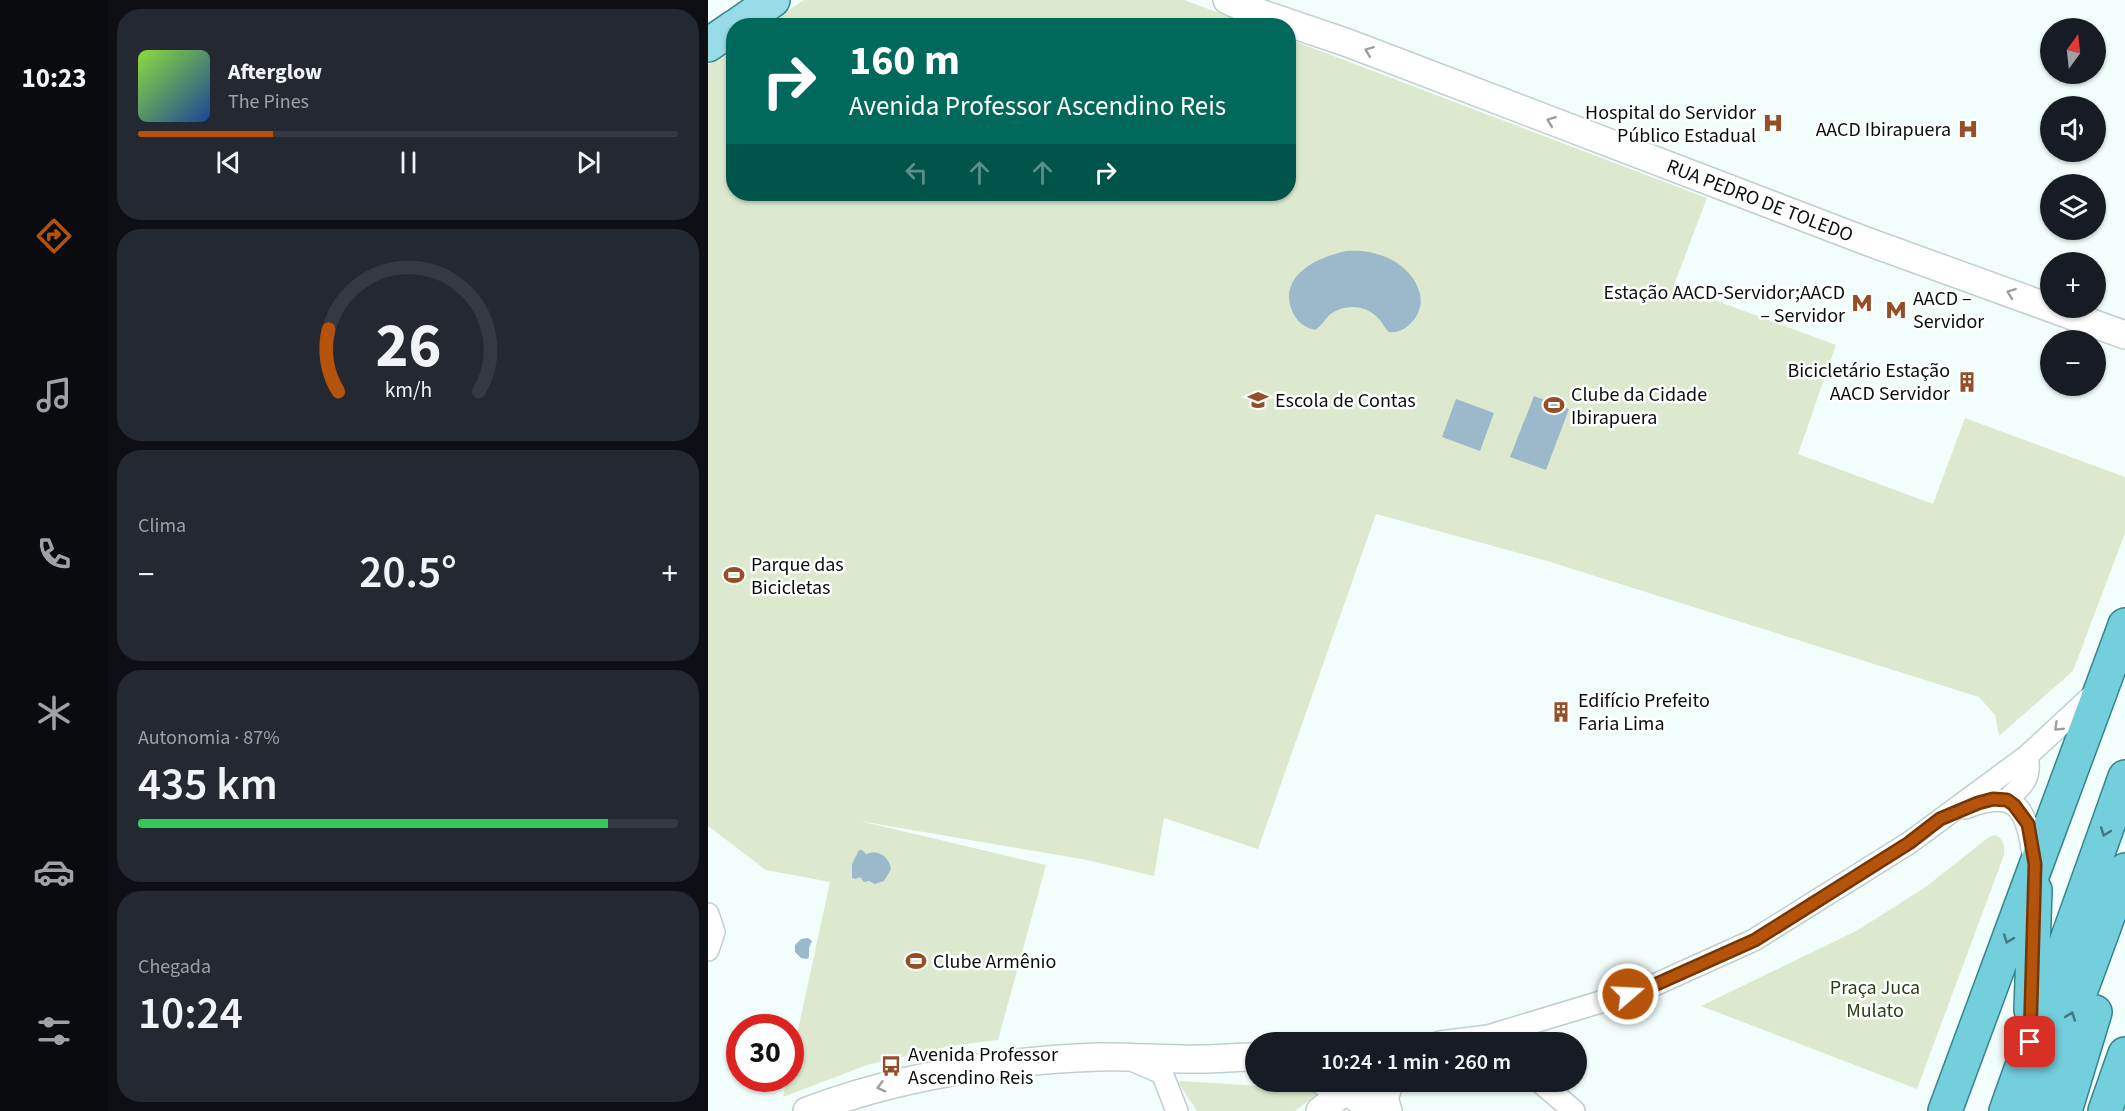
<!DOCTYPE html>
<html lang="pt">
<meta charset="utf-8">
<style>
:root{--surface:#171b24;--page:#242831;--text:#f1f3f6;--muted:#9ea1a6;--line:#363941;--accent:#b45309}
body{margin:0;font-family:"Source Sans 3",sans-serif;background:var(--page);color:var(--text);height:100vh;display:flex;flex-direction:column;font-size:22px;white-space:nowrap}
*{box-sizing:border-box;margin:0}
p{font-size:20px;color:var(--muted)}
.icon{flex:none;width:33px;height:33px;fill:none;stroke:currentColor;stroke-width:2;stroke-linecap:round;stroke-linejoin:round}
.map{position:relative;flex:1;overflow:hidden}
.panel{display:flex;flex-direction:column;gap:9px;padding:9px;background:#0d0f14;width:600px}
.panel>*{flex:none}
.guide{position:absolute;left:18px;top:18px;width:570px;height:183px;border-radius:24px;box-shadow:0 2px 4px #0004;background:#00695c;color:#fff;overflow:hidden}
.needle{width:39px;rotate:15deg}
.buttons{position:absolute;left:1332px;top:18px;display:grid;gap:12px}
.buttons a{display:grid;place-items:center;width:66px;height:66px;border-radius:50%;background:var(--surface);box-shadow:0 2px 4px #0004;font-size:30px}
.speed{position:absolute;left:18px;top:1014px;display:flex;gap:12px;font-size:30px;font-weight:700;text-align:center}
.speed>*{display:grid;place-content:center;width:78px;height:78px;border-radius:50%;background:var(--surface);box-shadow:0 2px 4px #0004;line-height:1}
.speed .limit{border:9px solid #d22;background:#fff;color:#111}
.pin{position:absolute;display:grid;place-items:center;width:51px;height:51px;color:#fff;margin:-26px;border-radius:12px;box-shadow:0 3px 9px #0006}
.me{position:absolute;width:66px;margin:-33px;rotate:71deg;stroke-linejoin:round;filter:drop-shadow(0 0 4px #0008)}
.turn{display:flex;align-items:center;gap:21px;height:126px;padding:0 24px;font-size:27px}
.turn .icon{width:78px;height:78px;stroke-width:2.5}
.turn b{display:block;font-size:42px;line-height:51px}
.lanes{display:flex;align-items:center;height:57px;padding:0 24px;background:#0003;justify-content:center;gap:30px;direction:ltr}
.lanes .off{opacity:.35}
.big{font-size:45px;font-weight:600;line-height:1.1}
.panel .widget{flex:1;display:flex;flex-direction:column;justify-content:center;gap:9px;min-width:0;padding:0 21px;border-radius:24px;background:var(--page)}
.panel .dial{align-items:center;gap:0}
.dial svg{height:156px;overflow:visible;fill:none;stroke:var(--line);stroke-width:7;stroke-linecap:round;text-anchor:middle}
.dial text{fill:var(--text);stroke:none}
.song{display:flex;align-items:center;gap:18px}
.cover{width:72px;height:72px;border-radius:9px;background:linear-gradient(135deg,hsl(90 70% 55%),hsl(220 70% 35%))}
.played{height:6px;border-radius:3px;background:linear-gradient(90deg,var(--accent) 25%,var(--line) 25%)}
.keys{display:flex;justify-content:space-around;direction:ltr}
.heat{display:flex;justify-content:space-between;align-items:center;font-size:33px;direction:ltr}
.charge{height:9px;border-radius:4px;background:linear-gradient(90deg,#34c759 87%,var(--line) 0)}
.trip{position:absolute;left:537px;top:1032px;width:342px;height:60px;border-radius:30px;background:var(--surface);box-shadow:0 2px 4px #0004;font-weight:600;line-height:60px;text-align:center}
main{display:flex;flex:1;min-height:0}
.tab-bar{display:flex;flex-direction:column;width:108px;justify-content:space-around;align-items:center;background:#090b0e;color:var(--muted)}
.tab-bar .icon{width:42px;height:42px}
.tab-bar .active{color:var(--accent)}
.tab-bar b{font-size:27px;color:var(--text)}
.map>svg:first-child{display:block}
</style>
<main>
<nav class="tab-bar">
<b>10:23</b>
<svg class="icon active" aria-label="directions" viewBox="0 0 24 24"><path d="M12 3l9 9-9 9-9-9zM9 14v-3h6M13 9l2 2-2 2"/></svg>
<svg class="icon" aria-label="music" viewBox="0 0 24 24"><path d="M9 18V5l10-2v13"/><circle cx="6" cy="18" r="3"/><circle cx="16" cy="16" r="3"/></svg>
<svg class="icon" aria-label="phone" viewBox="0 0 24 24"><path d="M5 4h4l2 5-3 2q2 4 5 5l2-3 5 2v4C11 20 4 13 5 4z"/></svg>
<svg class="icon" aria-label="climate" viewBox="0 0 24 24"><path d="M12 3v18M4 7l16 10M4 17L20 7"/></svg>
<svg class="icon" aria-label="car" viewBox="0 0 24 24"><path d="M5 17H2v-5l4-1 3-4h7l3 4 3 1v5h-3M9 17h6M6 11h13"/><circle cx="7" cy="17" r="2"/><circle cx="17" cy="17" r="2"/></svg>
<svg class="icon" aria-label="filters" viewBox="0 0 24 24"><path d="M4 7h16M4 17h16"/><circle cx="9" cy="7" r="2"/><circle cx="15" cy="17" r="2"/></svg>
</nav>
<section class="panel">
<div class="widget">
<div class="song"><i class="cover"></i><div><b>Afterglow</b><p>The Pines</p></div></div>
<div class="played"></div>
<div class="keys"><svg class="icon" aria-label="previous" viewBox="0 0 24 24"><path d="M18 5L8 12l10 7zM5 5v14"/></svg><svg class="icon" aria-label="pause" viewBox="0 0 24 24"><path d="M8 5v14M16 5v14"/></svg><svg class="icon" aria-label="next" viewBox="0 0 24 24"><path d="M6 5l10 7-10 7zM19 5v14"/></svg></div>
</div>
<div class="widget dial"><svg viewBox="0 0 100 80">
<path d="M14 69A42 42 0 1 1 86 69"/>
<path d="M14 69A42 42 0 0 1 9 37" stroke="#b45309"/>
<text x="50" y="56" font-size="32" font-weight="700">26</text>
<text x="50" y="72" font-size="11">km/h</text>
</svg></div>
<div class="widget"><p>Clima</p>
<div class="heat"><a>−</a><b class="big">20.5°</b><a>+</a></div>
</div>
<div class="widget"><p>Autonomia · 87%</p><b class="big">435 km</b><div class="charge"></div></div>
<div class="widget"><p>Chegada</p><b class="big">10:24</b></div>
</section>
<div class="map">
<svg width="1417" height="1111" viewBox="0 0 1417 1111">
<rect width="100%" height="100%" fill="#f2fefc"/>
<path fill="#dce9ce" d="M96,0H476L544,25H58Z
M581,39L999,198L966,285L1128,345L1090,454L1225,504L1257,418L1417,477V533L1365,671L1291,736L1287,715L1271,697L836,560L668,514L550,849L456,818L446,876L379,860L152,821L338,865L290,1040L242,1046L159,1065L75,1097L79,1079L82,1078L83,1062L122,882L58,870L0,826V65L25,47L26,194H580Z
M1287,835C1296,839 1297,846 1296,855L1209,1089L993,1006L1150,930L1219,886L1281,837Z
M472,1081L568,1087L604,1084L610,1094L587,1111H489L471,1084Z"/>
<path fill="#9cb9cb" d="M638,251C651,250 663,251 675,256C702,265 728,299 702,324C696,330 689,333 681,332C676,328 674,321 669,317C657,305 638,304 624,313C617,318 614,326 607,330C595,327 587,320 583,308C572,274 611,257 638,251Z
M826,396L861,409L838,470L802,457Z
M748,399L786,413L772,451L734,437Z
M151,850H154L158,854C170,849 181,856 183,869L176,881L167,884L161,881L156,882L152,877L147,879L144,878V864Z
M100,938L104,941L101,948V957L99,959L93,958L87,952V945L93,939Z"/>
<g fill="none" stroke-linecap="round" stroke-linejoin="round">
<g stroke="#c0cfcc" stroke-width="24">
<path id="minor" d="M1299,800C1314,785 1324,779 1319,756
M1257,808C1312,786 1319,812 1326,861
M0,914L6,932L0,950
M732,1042L780,1036L942,987L1046,940L1201,843L1319,756L1388,692
M426,1061L454,1073L469,1111
M832,1082L866,1111
M637,1091L653,1082"/>
</g>
<g stroke="#c0cfcc" stroke-width="30">
<path id="tertiary" d="M519,0L537,8L640,43L1158,241L1417,335
M616,1082L637,1091L670,1111
M99,1111C191,1076 290,1061 389,1057C423,1056 458,1060 493,1059C511,1059 529,1057 548,1057
M612,1111L637,1091
M680,1111L676,1098L682,1082"/>
</g>
<g stroke="#37848e" stroke-width="36">
<path id="primary" d="M28,26L65,0
M0,45L26,27"/>
</g>
<g stroke="#37848e" stroke-width="36">
<path id="trunk" d="M1323,1010L1327,890
M1237,1111L1417,625
M1298,1111L1417,777
M1331,1111L1351,1050L1417,870
M1357,1111L1387,1012
M1397,1111L1417,1054"/>
</g>
<use href="#minor" stroke="#fff" stroke-width="21"/>
<use href="#tertiary" stroke="#fff" stroke-width="27"/>
<use href="#primary" stroke="#96dbe5" stroke-width="33"/>
<use href="#trunk" stroke="#73cfdc" stroke-width="33"/>
</g>
<defs><path id="oneway-chevron" d="M-2-3.5L2.5 0L-2 3.5" fill="none" stroke-width="1.6" stroke-linecap="round" stroke-linejoin="round" transform="scale(1.5)"/></defs>
<g stroke="#9d9f9e">
<use href="#oneway-chevron" transform="translate(661 51) rotate(-159)"/>
<use href="#oneway-chevron" transform="translate(843 121) rotate(-159)"/>
<use href="#oneway-chevron" transform="translate(1303 293) rotate(-160)"/>
<use href="#oneway-chevron" transform="translate(1350 727) rotate(136)"/>
<use href="#oneway-chevron" transform="translate(173 1087) rotate(165)"/>
</g>
<g stroke="#43787f">
<use href="#oneway-chevron" transform="translate(1397 832) rotate(110)"/>
<use href="#oneway-chevron" transform="translate(1300 939) rotate(110)"/>
<use href="#oneway-chevron" transform="translate(1363 1016) rotate(-70)"/>
</g>
<g fill="none" stroke-linecap="round" stroke-linejoin="round">
<g stroke="#753606" stroke-width="15">
<path id="route" d="M920,994L942,987L1047,940L1201,843L1232,819L1270,803L1285,799L1299,800L1306,805L1320,824L1327,864L1322,1042"/>
</g>
<use href="#route" stroke="#b45309" stroke-width="10"/>
</g>
<defs>
<g id="hospital-bare" transform="scale(1.62)"><path d="M-5-5h3v3.5h4V-5h3V5h-3V1.5h-4V5h-3Z" fill="#954e28" stroke="#fff" stroke-width="2.5" paint-order="stroke"/></g>
<g id="metro-bare" transform="scale(1.62)"><path d="M-5.5 5V-5H-3L0 0L3-5H5.5V5H3V-.5L0 4L-3-.5V5Z" fill="#954e28" stroke="#fff" stroke-width="2.5" paint-order="stroke"/></g>
<g id="building-bare" transform="scale(1.62)"><path d="M-4-6H4V6H1V3H-1V6H-4ZM-2.5-4.3h1.7v1.8h-1.7ZM.8-4.3h1.7v1.8H.8ZM-2.5-1h1.7V.8h-1.7ZM.8-1h1.7V.8H.8Z" fill="#954e28" stroke="#fff" stroke-width="2.5" paint-order="stroke"/></g>
<g id="university-bare" transform="scale(1.62)"><path d="M0-5L7-2L0 1L-7-2ZM-4 1L0 2.5L4 1V4Q0 6-4 4Z" fill="#954e28" stroke="#fff" stroke-width="2.5" paint-order="stroke"/></g>
<g id="stadium-bare" transform="scale(1.62)"><path d="M0-5a6.5 5 0 1 0 0 10a6.5 5 0 1 0 0-10ZM-3.5-1.8h7v3.6h-7Z" fill="#954e28" stroke="#fff" stroke-width="2.5" paint-order="stroke"/></g>
<g id="bus-bare" transform="scale(1.62)"><path d="M-5-6H5V4H4V6H2V4H-2V6H-4V4H-5ZM-3.5-4V0h7V-4ZM-3.5 1.2v1.5H-2V1.2ZM2 1.2v1.5H3.5V1.2Z" fill="#954e28" stroke="#fff" stroke-width="2.5" paint-order="stroke"/></g>
</defs>
<g fill-rule="evenodd">
<use href="#hospital-bare" x="1065" y="123"/>
<use href="#hospital-bare" x="1260" y="129"/>
<use href="#metro-bare" x="1154" y="303"/>
<use href="#metro-bare" x="1188" y="310"/>
<use href="#building-bare" x="1259" y="382"/>
<use href="#university-bare" x="550" y="400"/>
<use href="#stadium-bare" x="846" y="405"/>
<use href="#stadium-bare" x="26" y="575"/>
<use href="#building-bare" x="853" y="712"/>
<use href="#stadium-bare" x="208" y="961"/>
<use href="#bus-bare" x="183" y="1066"/>
</g>
<g text-anchor="middle" stroke-width="5" stroke-linejoin="round" paint-order="stroke">
<g font-size="20" fill="#090e0d" stroke="#fff" text-anchor="start">
<text x="1048" y="119" text-anchor="end">Hospital do Servidor<tspan x="1048" dy="23">Público Estadual</tspan></text>
<text x="1243" y="136" text-anchor="end">AACD Ibirapuera</text>
<text x="1137" y="299" text-anchor="end">Estação AACD-Servidor;AACD<tspan x="1137" dy="23">– Servidor</tspan></text>
<text x="1205" y="305">AACD –<tspan x="1205" dy="23">Servidor</tspan></text>
<text x="1242" y="377" text-anchor="end">Bicicletário Estação<tspan x="1242" dy="23">AACD Servidor</tspan></text>
<text x="863" y="401">Clube da Cidade<tspan x="863" dy="23">Ibirapuera</tspan></text>
<text x="567" y="407">Escola de Contas</text>
<text x="43" y="571">Parque das<tspan x="43" dy="23">Bicicletas</tspan></text>
<text x="870" y="707">Edifício Prefeito<tspan x="870" dy="23">Faria Lima</tspan></text>
<text x="225" y="968">Clube Armênio</text>
<text x="200" y="1061">Avenida Professor<tspan x="200" dy="23">Ascendino Reis</tspan></text>
</g>
<g font-size="20" fill="#090e0d" stroke="#fff">
<text transform="translate(1052 200) rotate(21)" y="7">RUA PEDRO DE TOLEDO</text>
</g>
<g font-size="20" fill="#2d3e11" stroke="#fff">
<text x="1167" y="994">Praça Juca<tspan x="1167" dy="23">Mulato</tspan></text>
</g>
</g>
</svg>
<div class="buttons">
<a><svg class="needle" viewBox="-14 -14 28 28"><path d="M0-13l5 13h-10z" fill="#e53935"/><path d="M0 13l5-13h-10z" fill="#9ea1a6"/></svg></a>
<a><svg class="icon" aria-label="sound" viewBox="0 0 24 24"><path d="M4 9h4l5-4v14l-5-4H4zM17 9q2 3 0 6"/></svg></a>
<a><svg class="icon" aria-label="layers" viewBox="0 0 24 24"><path d="M12 4l9 5-9 5-9-5zM3 14l9 5 9-5"/></svg></a>
<a>+</a>
<a>−</a>
</div>
<div class="speed"><div class="limit">30</div></div>
<div class="pin" style="left:1322px;top:1042px;background:#d93025"><svg class="icon" aria-label="arrive" viewBox="0 0 24 24"><path d="M6 21V4h12l-3 4 3 4H6"/></svg></div>
<svg class="me" style="left:920px;top:994px" viewBox="-20 -20 40 40"><circle r="17" fill="#b45309" stroke="#fff" stroke-width="3"/><path d="M0-11L8 9 0 5-8 9z" fill="#fff"/></svg>
<div class="trip">10:24 · 1 min · 260 m</div>
<div class="guide">
<div class="turn"><svg class="icon" aria-label="right" viewBox="0 0 24 24"><path d="M7 20v-9h11M14 6l5 5-5 5"/></svg><div><b>160 m</b>Avenida Professor Ascendino Reis</div></div>
<div class="lanes"><svg class="icon off" aria-label="left" viewBox="0 0 24 24"><path d="M17 20v-9H6M10 6l-5 5 5 5"/></svg><svg class="icon off" aria-label="ahead" viewBox="0 0 24 24"><path d="M12 20V5M6 11l6-6 6 6"/></svg><svg class="icon off" aria-label="ahead" viewBox="0 0 24 24"><path d="M12 20V5M6 11l6-6 6 6"/></svg><svg class="icon" aria-label="right" viewBox="0 0 24 24"><path d="M7 20v-9h11M14 6l5 5-5 5"/></svg></div>
</div>
</div>
</main>
